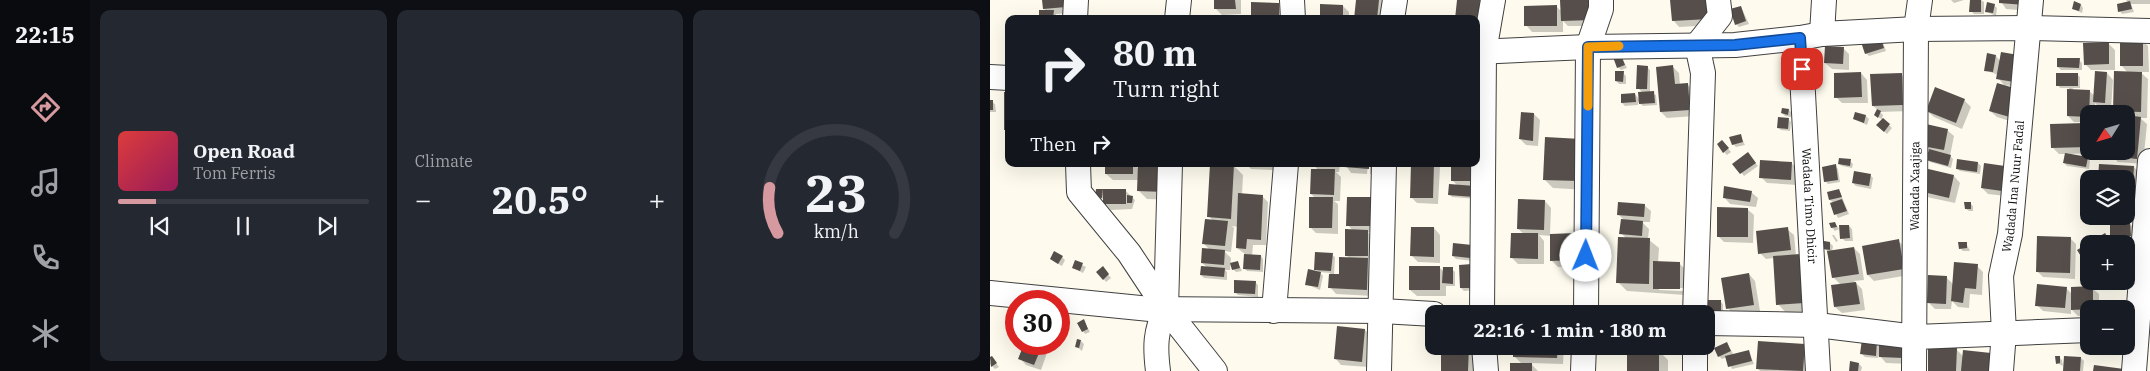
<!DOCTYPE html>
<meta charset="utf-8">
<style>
:root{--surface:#171b24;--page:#242831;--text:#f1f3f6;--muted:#9ea1a6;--line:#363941;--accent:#d6999f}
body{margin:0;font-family:"IBM Plex Serif",serif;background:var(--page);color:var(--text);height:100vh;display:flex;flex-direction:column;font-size:19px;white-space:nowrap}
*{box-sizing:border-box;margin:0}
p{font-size:16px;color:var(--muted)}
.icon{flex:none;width:28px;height:28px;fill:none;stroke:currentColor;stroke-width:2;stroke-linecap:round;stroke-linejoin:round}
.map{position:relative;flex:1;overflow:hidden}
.panel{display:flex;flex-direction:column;gap:10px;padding:10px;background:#0d0f14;width:900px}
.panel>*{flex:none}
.guide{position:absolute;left:15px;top:15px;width:475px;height:152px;border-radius:10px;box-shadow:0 5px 20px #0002;background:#171b24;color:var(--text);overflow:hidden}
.needle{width:32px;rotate:233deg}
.fabs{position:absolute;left:1090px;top:105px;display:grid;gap:10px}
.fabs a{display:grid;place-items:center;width:55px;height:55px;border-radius:10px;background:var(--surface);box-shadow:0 5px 20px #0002;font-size:25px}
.speed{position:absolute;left:15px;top:290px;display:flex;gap:10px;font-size:25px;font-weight:700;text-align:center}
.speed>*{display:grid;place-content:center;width:65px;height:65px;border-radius:50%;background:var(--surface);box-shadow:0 5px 20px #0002;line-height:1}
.speed .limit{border:8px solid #d22;background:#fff;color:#111}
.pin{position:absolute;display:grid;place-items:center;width:42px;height:42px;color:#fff;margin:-21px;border-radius:10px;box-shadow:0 2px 8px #0006}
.me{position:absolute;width:55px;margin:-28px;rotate:1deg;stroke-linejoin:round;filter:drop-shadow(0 0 4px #0008)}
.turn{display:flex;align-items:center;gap:18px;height:105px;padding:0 25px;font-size:22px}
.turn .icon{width:65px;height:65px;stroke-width:2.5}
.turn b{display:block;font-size:35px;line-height:42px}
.then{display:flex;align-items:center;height:48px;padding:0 25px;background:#0003;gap:10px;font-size:19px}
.big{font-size:38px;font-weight:800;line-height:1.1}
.panel .tile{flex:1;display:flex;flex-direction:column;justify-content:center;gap:8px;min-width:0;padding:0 18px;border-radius:10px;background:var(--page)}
.panel .dial{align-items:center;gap:0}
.dial svg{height:130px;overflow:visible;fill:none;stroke:var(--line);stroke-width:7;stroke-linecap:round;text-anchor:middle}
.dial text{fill:var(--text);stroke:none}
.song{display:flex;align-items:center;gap:15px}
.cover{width:60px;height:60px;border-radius:8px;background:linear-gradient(135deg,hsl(0 70% 55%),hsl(330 70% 35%))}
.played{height:5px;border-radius:2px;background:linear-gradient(90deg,var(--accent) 15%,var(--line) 15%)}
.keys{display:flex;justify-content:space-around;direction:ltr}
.heat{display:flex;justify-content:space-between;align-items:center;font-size:28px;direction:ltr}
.panel .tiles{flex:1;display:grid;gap:10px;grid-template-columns:repeat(3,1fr)}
.trip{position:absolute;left:435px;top:305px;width:290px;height:50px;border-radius:10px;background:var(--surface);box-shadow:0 5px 20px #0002;font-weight:800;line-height:50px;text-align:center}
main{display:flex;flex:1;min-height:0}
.tabs{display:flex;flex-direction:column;width:90px;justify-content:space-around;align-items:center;background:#090b0e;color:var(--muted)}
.tabs .icon{width:35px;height:35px}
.tabs .selected{color:var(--accent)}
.tabs b{font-size:22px;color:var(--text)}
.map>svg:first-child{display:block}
</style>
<main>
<nav class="tabs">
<b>22:15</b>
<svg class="icon selected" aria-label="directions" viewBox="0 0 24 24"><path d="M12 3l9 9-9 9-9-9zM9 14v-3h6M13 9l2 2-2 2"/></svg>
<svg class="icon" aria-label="music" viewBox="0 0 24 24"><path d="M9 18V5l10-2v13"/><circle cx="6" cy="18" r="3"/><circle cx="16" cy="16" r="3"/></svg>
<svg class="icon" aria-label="phone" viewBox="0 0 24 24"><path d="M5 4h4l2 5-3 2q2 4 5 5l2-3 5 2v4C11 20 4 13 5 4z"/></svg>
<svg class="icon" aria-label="climate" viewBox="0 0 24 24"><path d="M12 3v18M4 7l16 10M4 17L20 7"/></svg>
</nav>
<section class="panel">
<div class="tiles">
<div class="tile">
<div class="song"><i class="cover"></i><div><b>Open Road</b><p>Tom Ferris</p></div></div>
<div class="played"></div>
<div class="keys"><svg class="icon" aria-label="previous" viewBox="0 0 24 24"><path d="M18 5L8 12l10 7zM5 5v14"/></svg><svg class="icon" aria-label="pause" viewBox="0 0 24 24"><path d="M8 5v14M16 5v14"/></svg><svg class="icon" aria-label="next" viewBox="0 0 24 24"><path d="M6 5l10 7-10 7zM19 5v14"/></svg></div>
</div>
<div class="tile"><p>Climate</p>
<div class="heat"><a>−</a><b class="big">20.5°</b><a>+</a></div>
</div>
<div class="tile dial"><svg viewBox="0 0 100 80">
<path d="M14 69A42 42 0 1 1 86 69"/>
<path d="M14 69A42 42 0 0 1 9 41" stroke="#d6999f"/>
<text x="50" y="56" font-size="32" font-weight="700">23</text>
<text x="50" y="72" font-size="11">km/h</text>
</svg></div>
</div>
</section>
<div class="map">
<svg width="1160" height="371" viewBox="0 0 1160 371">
<rect width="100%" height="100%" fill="#fefbee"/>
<path fill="#0003" d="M53,0H80L81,13L66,14V19H50L56,11L54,9Z
M225,0H251V14L232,15L226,9Z
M368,0H396L394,19H366Z
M571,0L608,26H578L573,21V32H542L536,25L566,6L572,12Z
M682,0L724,25L689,27L683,20Z
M974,0L964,3L961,0Z
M981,0H991L994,2V14H984L981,11Z
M1010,0H1042L1041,11L1016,9Z
M1136,0H1160V4H1141L1144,12L1132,14L1130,11L1139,3Z
M289,4L295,10V19H262Z
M1004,5L1007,8L1006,16L997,12Z
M1091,5L1093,8L1092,13L1083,9Z
M353,6L359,12V19H331Z
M751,7L759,24L749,27L746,24Z
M892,40L896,51L879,56L876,53Z
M1152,40L1158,46L1159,72H1150L1158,79L1157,118H1150L1157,124L1153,164L1128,162L1122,156L1136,151V114H1128L1125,111L1138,73L1131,65Z
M1119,44L1125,50V70H1101L1095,64Z
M853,48L859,54V70L842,69L835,63Z
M631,56L637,68L631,70L628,67Z
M1006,56L1010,61L1036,88L1014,85L1008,78V75L995,70Z
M1089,60L1092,63V70H1071L1068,67Z
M657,67L660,70V93L666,95L667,105L653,106L648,102V105L635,106L632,103L645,94L649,99L653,93L648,88Z
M683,67L689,73L690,85L697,84L703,90L705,116L677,118L671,112Z
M633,73L636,76V84H629L626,81Z
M871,73L877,80L878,103H852L846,97Z
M1117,73L1123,80L1121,109L1110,108L1105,103V114H1099V122H1094L1099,127V151L1103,153L1080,154L1097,158L1100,161L1099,169L1077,166L1074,163L1076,154H1069L1063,148L1093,122H1084L1078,116L1079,88H1070L1068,85L1087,74L1090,77V88H1083L1082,91H1099L1105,96Z
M911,74L917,80L919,111L890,112L893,115L892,118L902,128L897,134L888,125L893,120L885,115L888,110L883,106Z
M1036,98L1029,124L1007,117L1000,111Z
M974,100L981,107L972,129L944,117L937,111Z
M0,101L5,104L6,112H0Z
M793,109L799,110L802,113L801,117L795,116L792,113Z
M544,114L550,120L548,146L536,145L530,139Z
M876,116L879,119L877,125L864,119Z
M798,119L801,122L800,131L791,130L788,128Z
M957,130L964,136L960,156L963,159L961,168L940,162L937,159L939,151L934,145Z
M750,135L755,145L746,147L743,144Z
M556,139L597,190L563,188L554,179Z
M735,145L741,152L737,155L734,152Z
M761,157L768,166L754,176L744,164Z
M860,161L863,164L862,168L852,166L849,164Z
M801,163L808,169L807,185L777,183L771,177Z
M988,163L991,166L990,174L970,171L967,168Z
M116,164H143L149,169V164H185L183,200L157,199L148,190V180H123L116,174Z
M221,164H248V166H244L253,175L252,195L272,196L278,202L276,245H263L262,256H271L273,259V272L257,271L254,268L255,254L247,248L248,227L242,226L244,228L241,252L234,251L241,258L240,270H235L237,272V280L214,278L211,275L218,268L212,263L220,250L213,243L223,221L219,216Z
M256,164H285V170L261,169Z
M323,164H350L349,172H346L351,177L350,201H344L348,204V234L326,233L320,227L325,198L321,194L328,170Z
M355,164H378L377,174L361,173Z
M380,164H385V175L380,174Z
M422,164H447L450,167L448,204L427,203L421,197Z
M462,164H486V199L462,197L459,194L468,186L462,180Z
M845,166L848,169L850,182L838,184L835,181Z
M1144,167L1150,174L1148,206L1136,205V179Z
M1022,168L1025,197L998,194L992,188Z
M880,175L883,178L881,189L866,186L863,183Z
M964,176L970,183L965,203L937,197L931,191Z
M135,190L145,200L142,209L121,210L115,203V200L106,196L112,191L115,193Z
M849,190L859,214L848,218L841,204L844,203L840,200Z
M761,192L768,198L766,207L740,204L734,197Z
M358,198L388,232H378L384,237L383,262H380L384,266L383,296L346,294L340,287V273L329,272L333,276L330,290L316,284L330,273L326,269L342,255L345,257L344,275L350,276L360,259L356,255L363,231L358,225Z
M529,201H555L561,208L560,235H586L592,241L593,266L568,267L561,260V236L549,235L554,241V264H528L522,258V234H534L528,229Z
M980,203L983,206V211H979L976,209Z
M654,205L661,211L660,222H652L659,229L658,239L669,248L668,263H689L696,270L695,288H669V290L695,291V295L637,291L628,282L636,238L631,233L635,221L629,215Z
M757,209L764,215L763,243L734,242L728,236Z
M845,223L849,229L845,231L842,228Z
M1140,224L1143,227V239H1124L1121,236Z
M859,226L862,229L863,241H855L852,238Z
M444,228L450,235V263L428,262L422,256Z
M797,229L804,235L806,256L823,312L797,314L788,304L784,258L776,259L770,253Z
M842,235H844L848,241L846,242Z
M1080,238L1086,244L1085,279L1053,277L1047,271Z
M908,241L915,247L919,275L884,281L878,275Z
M840,243L843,246L842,252L864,248L870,254L874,280L864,281L872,289L875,310L852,313L845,307L851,285L844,278L837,251L834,248Z
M976,243L980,251H973L970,248Z
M484,249L483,261L466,259L463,256Z
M72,257L75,260L72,266L65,262Z
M86,262L96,267L93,273L83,268Z
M248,263L252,271L246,272L243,269Z
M1136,265L1140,271L1136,273Z
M470,266L485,290L474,291L471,288Z
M987,266L993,272L992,295L980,294L979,308L968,307L962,301L961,309H945L938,302L957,278L964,285Z
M449,267L454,272L462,269L465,272V286H456V296H427L420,290Z
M113,268L121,278L116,282L108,272Z
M759,274L765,281L770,311L744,315L738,308Z
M1108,281H1123L1114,287Z
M1136,281L1142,289L1127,287L1124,284Z
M265,282L268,285V297L248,295L245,292Z
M1076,288L1082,294L1102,288L1109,294V309H1099V316H1088L1081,309V314L1053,311L1047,305Z
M730,301L733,304V317H720Z
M94,321L100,332L95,334L93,331Z
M69,323L75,330L69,336Z
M375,330L381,336L378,367L351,365L345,358Z
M873,340L914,343L920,364L896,363L889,355L888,358L875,357L872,354Z
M91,341L94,344L92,351L87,347Z
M35,344L51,347L57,353L51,370L36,365L30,358Z
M737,344L744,355L759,352L764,364L742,369L737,357L732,359L729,356Z
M453,346H484V371H452Z
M524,346H574L573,364L540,363L548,371H521L532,364L524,356Z
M814,346L823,355L822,371H770L768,369Z
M966,349L973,356L1009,371H939Z
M669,351L678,360V371H638Z
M1069,357L1072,360L1073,366L1067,363Z
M2,358L9,367L5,369L0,364Z
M1091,358L1094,361L1093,371H1075Z
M869,364L872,367L871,371H861Z"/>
<path fill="#554e4a" d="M52,0H75L76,7L53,9Z
M224,0H245L246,9H224Z
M366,0H389L387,19H364Z
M467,0H490L488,29L486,19H465Z
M570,0H602L603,20L571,21Z
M680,0H718L719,19L682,21Z
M980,0H991V12H979Z
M1009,0H1036L1035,5L1009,3Z
M1084,1L1091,4L1089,11L1082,9Z
M1140,1L1142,9L1128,12L1127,4Z
M261,2L289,3V19H261Z
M997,2L1005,4L1003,13L995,12Z
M330,4L353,5V19H330Z
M567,5V26H534V6Z
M751,6L756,21L745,25L740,9Z
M49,10H64L63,19H49Z
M890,36L894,48L875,54L871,42Z
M1130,38L1153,39V66H1130Z
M1119,42V64L1094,65L1093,43Z
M835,46L854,47L853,64L834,63Z
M1011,52L1034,56L1030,83L1006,79Z
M997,53L1006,55L1003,72L994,71Z
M631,55L635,65L627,68L623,57Z
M1067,58H1090L1089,68L1067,67Z
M647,65L658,66L657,89H646Z
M683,65L685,84L698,83L700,110L670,112L666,67Z
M625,71H634L633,82L625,81Z
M1105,71L1117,72L1115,103L1103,102Z
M1124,71L1152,72L1151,112L1123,111Z
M871,72L872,97L844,98V73Z
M912,73L913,105L882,106L880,74Z
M1066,73H1088V86H1066Z
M1007,83L1031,90L1023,118L999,111Z
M945,87L975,99L966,123L936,111Z
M1077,89L1100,90L1099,117L1077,116Z
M664,91L665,103L649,104L648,92Z
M14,92H19V130H14Z
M645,93L646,102L631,103V94Z
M0,100H3V110H0Z
M792,108L799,109L798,115L791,113Z
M887,109L891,111L888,118L884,115Z
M531,112L544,113L543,141L529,139Z
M865,112L876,115L874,123L863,119Z
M1136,115L1151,117L1147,159L1121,156V151H1136Z
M788,117L799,118L798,129L787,128Z
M893,118L900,124L894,132L886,125Z
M1096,123L1097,147L1061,148L1060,124Z
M936,124L958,129L954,150L932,146Z
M751,134L753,142L742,145L739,137Z
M555,137L591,139L589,181L553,180Z
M732,140L739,148L733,153L727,144Z
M939,149L961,155L958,166L936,160Z
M758,152L766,163L750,174L742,164Z
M1075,153L1098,157L1096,167L1073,163Z
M849,158L861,159L860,166L848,164Z
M967,159L988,162L987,172L966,169Z
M770,160L802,162L801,180L769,178Z
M994,163L1022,167L1019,192L991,188Z
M115,164H143V174H115Z
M148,164H176L175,192L147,191Z
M220,164L244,165L241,219L217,217Z
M322,164H344V167L322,166Z
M354,164H379V169L354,167Z
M421,164H444L443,198H420Z
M461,164H487V181H461Z
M846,164L848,180L834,182L832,167Z
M1109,164L1144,166L1142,200H1136V179H1108Z
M934,168L964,175L959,198L929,191Z
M321,169H345L344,195L320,194Z
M864,171L881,174L879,186L862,183Z
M459,184L485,186L484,197L458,195Z
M734,186L762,191L760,202L733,198Z
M106,189H113L112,198L105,197Z
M113,189H136V204H113Z
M849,189L852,197L839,200L837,192Z
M248,193L273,195L271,240L257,239L256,249L246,248Z
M137,195L143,196L142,203H137Z
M319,197H343L342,228H319Z
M357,197H383L382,226H356Z
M528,199L555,200L554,230L527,229Z
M852,199L857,211L844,215L840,203Z
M628,202L655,204L654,217L627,215Z
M974,202H981V209H975Z
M727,207L758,208V237H727Z
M215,219L238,221L235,246L212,244Z
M631,219L653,221L652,236L629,234Z
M845,222L847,227L841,228L839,223Z
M1140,223L1141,236L1120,237V224Z
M849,225H859L860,238L850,239Z
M421,227H444V257L420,256Z
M798,227L801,250L768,254L766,231Z
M355,229L378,230V256H355Z
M521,233H548V259L520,258Z
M586,233L587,260L560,261V234Z
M1115,233L1122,244H1099V269L1087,250Z
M1047,236L1081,237L1080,273L1046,272Z
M628,237L660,238L659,284L626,283Z
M909,239L914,269L877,275L872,246Z
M834,241L840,242V250L833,249Z
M968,242H977V248L969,249Z
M463,243L482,245L480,258L462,256Z
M864,247L869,274L842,278L837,251Z
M212,248L235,250L234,265L211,263Z
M64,251L73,256L68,264L60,259Z
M325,252L343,253L341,271L324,270Z
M254,254L271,255L270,270L253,269Z
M810,254L814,303L786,305L783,256Z
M349,257L378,258L377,290L338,288L339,274H349Z
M85,260L93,263L90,271L82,268Z
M248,261L250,268L242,270L240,263Z
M663,261L690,262V289H663Z
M964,262L988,264L986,289L975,288L973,303L961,301Z
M482,264L483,288H470L469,265Z
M113,266L119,274L113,280L106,272Z
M211,266L235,268L234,277L210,275Z
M419,266H450V290H419Z
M453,267H463V284L452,283Z
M318,269L331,272L328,287L315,285Z
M759,273L764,305L736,309L731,278Z
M938,275L957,276L956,304L937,303Z
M1136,278H1141L1140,286L1122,284L1123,281H1136Z
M244,280L266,281L265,294L244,293Z
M866,282L870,304L844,307L841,285Z
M1047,284L1077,287L1075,308L1045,306Z
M1103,286V309L1081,310V287Z
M716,300H731V315H716Z
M1129,300L1135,309H1123L1121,306Z
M94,319L98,329L92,332L87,323Z
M347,326L375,329L372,362L344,359Z
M87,339L91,340L89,348L85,347Z
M872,339L887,340L886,356L870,354Z
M768,341L815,344L813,371L766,369Z
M889,341L914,342V358L889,357Z
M737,342L741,351L728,357L724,348Z
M34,344L52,346L44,365L28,359Z
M451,346H479L478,371H451Z
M523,346H568L567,358L523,357Z
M938,347L967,348L966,371H938Z
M637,349L669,350V371H637Z
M759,350L762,361L738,367L735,356Z
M973,350L1001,353L999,371H971Z
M2,356L7,363L1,367L0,357Z
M1065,356H1070V363L1066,364Z
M1074,356L1091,357L1090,371H1073Z
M860,361L869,363L868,371H859Z
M520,363H542V371H520Z
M1104,365L1134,369V371H1103Z"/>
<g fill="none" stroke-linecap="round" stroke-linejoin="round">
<g stroke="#404040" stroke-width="26">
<g id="minor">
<path d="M302,0L303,19"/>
<path d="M85,19L86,0"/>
<path d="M187,19L189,0"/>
<path d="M402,19L405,0"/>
<path d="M832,34L834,0"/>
<path id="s1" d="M810,38L828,371"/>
<path d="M486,52L598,47L745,45L810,38L832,34L926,29L1038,28L1160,31"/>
<path d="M0,77L19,78"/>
<path d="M88,164L89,192L139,253L176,309L225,371"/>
<path d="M0,293L160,309L392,311L444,314"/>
<path d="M284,311L296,164"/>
<path d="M492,314L494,52L503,0"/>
<path d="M596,314L598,47L611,9V0"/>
<path d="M705,314L713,73L707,45L730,16L728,0"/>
<path d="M716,323L827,325L926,337L1099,330"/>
<path d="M494,346L496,371"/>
<path d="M168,371C165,347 165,331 176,309L180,164"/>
<path d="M389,371L394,164"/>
<path d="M593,371L594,346"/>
<path d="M705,371V346"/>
<path id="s2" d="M924,371L926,29L930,0"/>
<path id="s3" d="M1011,371L1014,332L1011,276L1020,234L1041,0"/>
<path d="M1144,371L1160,161"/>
</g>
</g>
<use href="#minor" stroke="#fff" stroke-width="24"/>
</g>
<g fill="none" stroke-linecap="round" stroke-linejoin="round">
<g stroke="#114b97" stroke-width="12">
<path id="route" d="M596,256L598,47L745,45L810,38L812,69"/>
</g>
<use href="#route" stroke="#1a73e8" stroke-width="9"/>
<path stroke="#f59e0b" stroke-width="9" d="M598,106V47L629,46"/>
</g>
<g text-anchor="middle" stroke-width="5" stroke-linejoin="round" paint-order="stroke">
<g font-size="12" fill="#0d0d0d" stroke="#fff">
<text dy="4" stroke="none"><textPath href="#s2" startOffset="185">Wadada Xaajiga</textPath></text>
<text dy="4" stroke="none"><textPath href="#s3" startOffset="186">Wadada Ina Nuur Fadal</textPath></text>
<text dy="4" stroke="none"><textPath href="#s1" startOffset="168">Wadada Timo Dhicir</textPath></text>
</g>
</g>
</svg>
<div class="fabs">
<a><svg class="needle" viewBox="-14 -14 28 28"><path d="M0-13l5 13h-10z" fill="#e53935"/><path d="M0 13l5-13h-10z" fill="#9ea1a6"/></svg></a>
<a><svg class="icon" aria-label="layers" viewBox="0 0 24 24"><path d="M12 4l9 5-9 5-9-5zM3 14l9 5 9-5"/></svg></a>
<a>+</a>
<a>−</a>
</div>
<div class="speed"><div class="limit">30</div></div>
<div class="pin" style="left:812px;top:69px;background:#d93025"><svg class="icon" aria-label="arrive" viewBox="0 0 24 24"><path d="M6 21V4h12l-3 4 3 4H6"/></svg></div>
<svg class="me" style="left:596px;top:256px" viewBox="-20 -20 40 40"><circle r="19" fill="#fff"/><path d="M0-13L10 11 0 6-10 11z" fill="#1a73e8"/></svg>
<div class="trip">22:16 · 1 min · 180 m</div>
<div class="guide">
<div class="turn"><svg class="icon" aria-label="right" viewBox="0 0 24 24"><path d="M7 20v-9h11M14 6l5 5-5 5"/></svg><div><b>80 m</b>Turn right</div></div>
<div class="then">Then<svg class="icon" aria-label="right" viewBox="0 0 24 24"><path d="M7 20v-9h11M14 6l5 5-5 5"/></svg></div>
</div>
</div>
</main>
